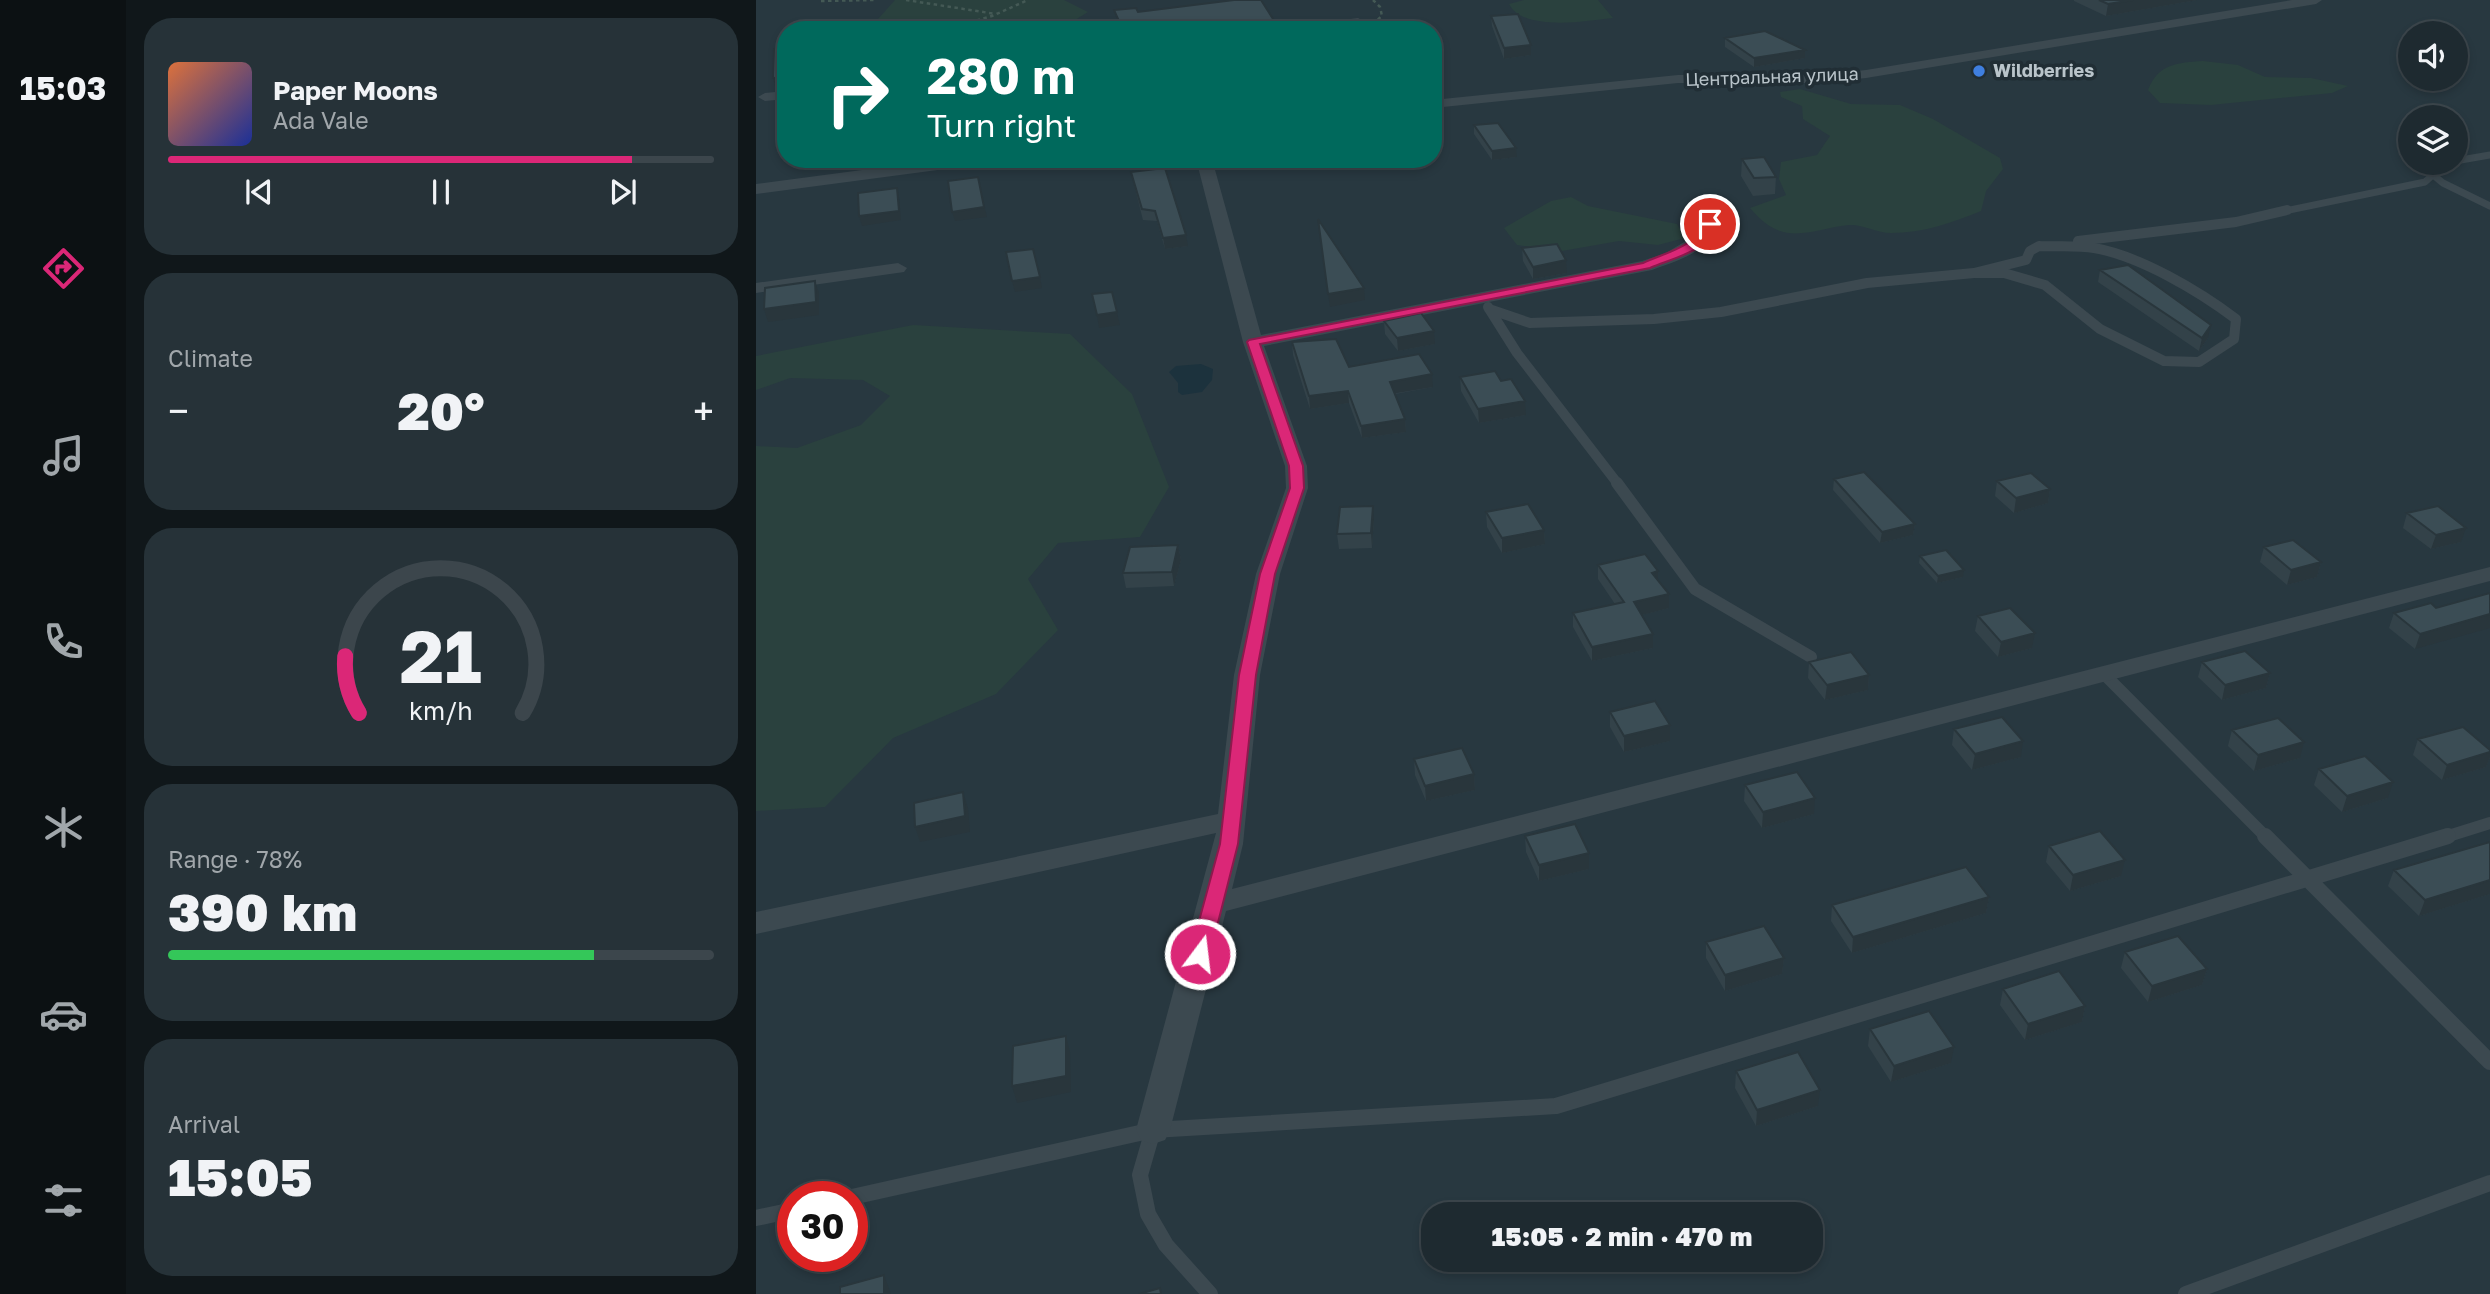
<!DOCTYPE html>
<meta charset="utf-8">
<style>
:root{--surface:#1e2a30;--page:#263238;--text:#f1f3f6;--muted:#a1a7ab;--line:#3c464c;--accent:#db2777}
body{margin:0;font-family:"Golos Text",sans-serif;background:var(--page);color:var(--text);height:100vh;display:flex;flex-direction:column;font-size:26px;white-space:nowrap}
*{box-sizing:border-box;margin:0}
p{font-size:23px;color:var(--muted)}
.icon{flex:none;width:38px;height:38px;fill:none;stroke:currentColor;stroke-width:2;stroke-linecap:round;stroke-linejoin:round}
.map{position:relative;flex:1;overflow:hidden}
.drawer{display:flex;flex-direction:column;gap:18px;padding:18px;background:#10171a;width:630px}
.drawer>*{flex:none}
.hud{position:absolute;left:21px;top:21px;width:665px;height:147px;border-radius:28px;box-shadow:0 4px 10px #0003,0 0 0 2px var(--line);background:#00695c;color:#fff;overflow:hidden}
.buttons{position:absolute;left:1642px;top:21px;display:grid;gap:14px}
.buttons a{display:grid;place-items:center;width:70px;height:70px;border-radius:50%;background:var(--surface);box-shadow:0 4px 10px #0003,0 0 0 2px var(--line);font-size:35px}
.speed{position:absolute;left:21px;top:1181px;display:flex;gap:14px;font-size:35px;font-weight:700;text-align:center}
.speed>*{display:grid;place-content:center;width:91px;height:91px;border-radius:50%;background:var(--surface);box-shadow:0 4px 10px #0003,0 0 0 2px var(--line);line-height:1}
.speed .limit{border:10px solid #d22;background:#fff;color:#111}
.pin{position:absolute;display:grid;place-items:center;width:60px;height:60px;color:#fff;margin:-30px;border:4px solid #fff;border-radius:50%;box-shadow:0 2px 7px #0007}
.me{position:absolute;width:77px;margin:-38px;rotate:15deg;stroke-linejoin:round;filter:drop-shadow(0 0 5px #0008)}
.turn{display:flex;align-items:center;gap:24px;height:147px;padding:0 35px;font-size:32px}
.turn .icon{width:91px;height:91px;stroke-width:2.5}
.turn b{display:block;font-size:49px;line-height:60px}
.big{font-size:52px;font-weight:800;line-height:1.1}
.drawer .widget{flex:1;display:flex;flex-direction:column;justify-content:center;gap:10px;min-width:0;padding:0 24px;border-radius:28px;background:var(--page)}
.drawer .dial{align-items:center;gap:0}
.dial svg{height:182px;overflow:visible;fill:none;stroke:var(--line);stroke-width:7;stroke-linecap:round;text-anchor:middle}
.dial text{fill:var(--text);stroke:none}
.song{display:flex;align-items:center;gap:21px}
.cover{width:84px;height:84px;border-radius:10px;background:linear-gradient(135deg,hsl(20 70% 55%),hsl(230 70% 35%))}
.played{height:7px;border-radius:4px;background:linear-gradient(90deg,var(--accent) 85%,var(--line) 85%)}
.keys{display:flex;justify-content:space-around;direction:ltr}
.heat{display:flex;justify-content:space-between;align-items:center;font-size:38px;direction:ltr}
.charge{height:10px;border-radius:5px;background:linear-gradient(90deg,#34c759 78%,var(--line) 0)}
.trip{position:absolute;left:665px;top:1202px;width:402px;height:70px;border-radius:28px;background:var(--surface);box-shadow:0 4px 10px #0003,0 0 0 2px var(--line);font-weight:800;line-height:70px;text-align:center}
main{display:flex;flex:1;min-height:0}
.dock{display:flex;flex-direction:column;width:126px;justify-content:space-around;align-items:center;background:#0c1113;color:var(--muted)}
.dock .icon{width:49px;height:49px}
.dock .on{color:var(--accent)}
.dock b{font-size:32px;color:var(--text)}
.map>svg:first-child{display:block}
</style>
<main>
<nav class="dock">
<b>15:03</b>
<svg class="icon on" aria-label="directions" viewBox="0 0 24 24"><path d="M12 3l9 9-9 9-9-9zM9 14v-3h6M13 9l2 2-2 2"/></svg>
<svg class="icon" aria-label="music" viewBox="0 0 24 24"><path d="M9 18V5l10-2v13"/><circle cx="6" cy="18" r="3"/><circle cx="16" cy="16" r="3"/></svg>
<svg class="icon" aria-label="phone" viewBox="0 0 24 24"><path d="M5 4h4l2 5-3 2q2 4 5 5l2-3 5 2v4C11 20 4 13 5 4z"/></svg>
<svg class="icon" aria-label="climate" viewBox="0 0 24 24"><path d="M12 3v18M4 7l16 10M4 17L20 7"/></svg>
<svg class="icon" aria-label="car" viewBox="0 0 24 24"><path d="M5 17H2v-5l4-1 3-4h7l3 4 3 1v5h-3M9 17h6M6 11h13"/><circle cx="7" cy="17" r="2"/><circle cx="17" cy="17" r="2"/></svg>
<svg class="icon" aria-label="filters" viewBox="0 0 24 24"><path d="M4 7h16M4 17h16"/><circle cx="9" cy="7" r="2"/><circle cx="15" cy="17" r="2"/></svg>
</nav>
<section class="drawer">
<div class="widget">
<div class="song"><i class="cover"></i><div><b>Paper Moons</b><p>Ada Vale</p></div></div>
<div class="played"></div>
<div class="keys"><svg class="icon" aria-label="previous" viewBox="0 0 24 24"><path d="M18 5L8 12l10 7zM5 5v14"/></svg><svg class="icon" aria-label="pause" viewBox="0 0 24 24"><path d="M8 5v14M16 5v14"/></svg><svg class="icon" aria-label="next" viewBox="0 0 24 24"><path d="M6 5l10 7-10 7zM19 5v14"/></svg></div>
</div>
<div class="widget"><p>Climate</p>
<div class="heat"><a>−</a><b class="big">20°</b><a>+</a></div>
</div>
<div class="widget dial"><svg viewBox="0 0 100 80">
<path d="M14 69A42 42 0 1 1 86 69"/>
<path d="M14 69A42 42 0 0 1 8 44" stroke="#db2777"/>
<text x="50" y="56" font-size="32" font-weight="700">21</text>
<text x="50" y="72" font-size="11">km/h</text>
</svg></div>
<div class="widget"><p>Range · 78%</p><b class="big">390 km</b><div class="charge"></div></div>
<div class="widget"><p>Arrival</p><b class="big">15:05</b></div>
</section>
<div class="map">
<svg width="1734" height="1294" viewBox="0 0 1734 1294">
<rect width="100%" height="100%" fill="#283840"/>
<path fill="#2a413e" d="M139,0H308L332,12L319,20C267,24 168,42 122,19Z
M768,0H842L857,18C831,21 767,32 753,4Z
M1447,61L1482,65L1509,77L1555,78L1592,86L1576,93L1455,105L1404,103L1392,90C1403,63 1421,63 1447,61Z
M1044,89L1095,104L1144,105L1177,119L1244,158L1247,169L1230,191L1225,211C1195,223 1168,233 1135,233C1121,233 1106,224 1093,225C1051,230 1027,248 994,208L1030,195L1023,179L1025,162L1061,155L1074,136L1047,119L1046,106L1025,97L1024,92Z
M815,197L832,206L921,224L929,238L902,245L863,241L806,251L761,245L748,228L795,201Z
M157,325L314,334L376,394L413,487L384,537L302,543L272,579L302,630L240,694L137,738L69,807L0,811V446L41,448L105,425L134,396L107,380L34,378L0,390V356Z"/>
<path fill="#1c323d" d="M445,364L457,369L456,380L446,392L426,395L422,392V383L413,372L420,366Z"/>
<g fill="none" stroke-linecap="round" stroke-linejoin="round">
<path stroke="#445955" stroke-width="2.5" stroke-dasharray="3.5 3.5" stroke-linecap="butt" d="M150,0L240,14
M617,0L624,7L626,16L621,20
M65,1L119,0
M187,30L236,16L272,0"/>
<path stroke="#3c4950" stroke-width="7" d="M1699,161L1734,155
M1676,174L1687,183L1734,206
M1524,212L1669,182L1690,163"/>
<path stroke="#3c4950" stroke-width="10" d="M1322,241L1480,222L1531,210
M1283,246C1301,247 1320,245 1338,248C1384,256 1443,291 1480,319L1478,339L1443,362L1408,361L1344,329L1289,285L1248,273H1218L1270,260L1274,251Z
M732,307L761,353L862,484
M733,309L774,323L898,319L965,312L1111,283L1218,273"/>
<path stroke="#3c4950" stroke-width="12" d="M861,483L939,589L1055,657
M1348,674L1511,838
M1686,838L1734,823"/>
<path stroke="#3c4950" stroke-width="16" d="M1509,836L1734,1062
M397,1130L384,1175L392,1214L410,1245L454,1294
M96,1197L397,1130L800,1106L1692,836
M0,1218L37,1210
M1430,1294L1734,1183"/>
<path fill="#3c4950" fill-rule="evenodd" d="M1536,0H1566L1560,4L1110,78L1064,83H922L677,108V100L922,75H1064L1110,70Z
M602,18L609,22L607,25L574,30H535L542,26Z
M30,91V99L9,101L2,97L9,93Z
M189,159H235L227,164L0,194V184Z
M440,159H456L505,335L886,261L910,253L943,233L946,224L936,205L944,200L950,201L962,224C956,251 920,261 896,270L508,346L551,466L552,488L524,574L504,675L487,844L476,889L1734,567V581L470,911L414,1130L409,1140L397,1144L385,1140L380,1130L460,833L0,934V912L462,814L478,675L500,574L530,488L529,466L487,342Z
M142,263L151,268L148,272L0,293V283Z"/>
</g>
<path fill="#334249" d="M1318,0H1441L1350,16L1318,1Z
M735,16L775,55L748,59L736,26Z
M969,38L1049,58L998,67L969,47Z
M718,125L761,157L736,160L718,134Z
M986,159L1020,177L1019,194L997,196L985,176Z
M375,172L432,246L409,249L401,221L387,220Z
M766,248L811,273L777,279L767,261Z
M1344,270L1452,338L1443,351L1342,282Z
M628,321L679,344L642,351L629,334Z
M536,342L593,367L677,387L639,394L649,419L650,432L606,438L593,403L554,409L537,355Z
M704,377L745,381L770,415L723,423L705,391Z
M1078,479L1159,524L1157,535L1124,543L1077,490Z
M1241,481L1294,489L1292,503L1258,513L1239,496Z
M730,512L788,530L789,544L746,553L731,527Z
M1651,513L1705,542L1675,549L1647,528Z
M618,520L616,548L583,549L581,534Z
M422,545L425,560L418,586L370,588L367,573Z
M1508,547L1565,562L1561,577L1531,585L1504,562Z
M1164,556L1207,577L1181,583L1163,563Z
M842,565L902,571V580L913,608L885,615L897,634V648L836,661L817,627V613L859,604L842,579Z
M1680,608L1659,649L1633,628L1638,613Z
M1222,616L1276,648L1242,657L1219,631Z
M1053,662L1113,675L1112,690L1069,700L1052,678Z
M1446,662L1514,673L1510,688L1466,700L1442,677Z
M854,712L914,725V741L868,752L854,727Z
M1198,729L1265,757L1216,770L1196,745Z
M1476,730L1544,758L1498,771L1472,746Z
M1662,739L1734,750V757L1730,767L1686,780L1657,755Z
M658,759L718,774L719,790L670,801L659,775Z
M1563,769L1632,798L1586,812L1558,785Z
M989,785L1058,814L1006,828L988,801Z
M769,836L833,853V869L783,881L770,852Z
M1734,842V894L1663,916L1632,886L1638,870Z
M1293,846L1365,876L1314,891L1290,862Z
M1233,897L1230,913L1096,953L1075,921L1076,905Z
M950,942L1028,958L1026,974L969,991L950,958Z
M1369,952L1451,969L1446,985L1392,1002L1365,968Z
M1247,989L1329,1006L1326,1022L1269,1040L1244,1005Z
M1114,1029L1195,1063L1135,1082L1112,1046Z
M980,1071L1062,1106L1000,1126L979,1088Z"/>
<path fill="#29363c" d="M1377,0H1441L1350,16L1352,4Z
M775,45V55L748,59V48Z
M1049,50V58L998,67V58Z
M30,77V88L20,89L17,78Z
M760,148L761,157L736,160V151Z
M224,187L231,217L199,221L196,212Z
M141,188L143,197L145,220L106,226L103,216Z
M430,235L432,246L409,249L407,238Z
M810,260L811,273L777,279V267Z
M284,277L286,288L259,292L256,281Z
M59,281L63,293V315L12,322L8,309Z
M608,288L609,300L574,307L572,294Z
M361,312L364,325L343,328L341,315Z
M1455,325L1452,338L1443,351L1446,338Z
M678,331L679,344L642,351L641,338Z
M676,374L677,387L635,394L634,382Z
M592,391L593,403L554,409L553,396Z
M769,401L770,415L723,423L722,409Z
M649,419L650,432L606,438L605,426Z
M1294,489L1292,503L1258,513L1260,498Z
M617,506L618,520L616,548L615,533Z
M1159,524L1157,535L1124,543L1126,532Z
M1710,528L1705,542L1675,549L1680,535Z
M788,530L789,544L746,553V538Z
M422,545L425,560L418,586L416,572Z
M1565,562L1561,577L1531,585L1535,570Z
M1208,570L1207,577L1181,583L1182,576Z
M902,571V585L896,573Z
M913,594V608L878,617V602Z
M1734,614V628L1659,649L1664,634Z
M1279,633L1276,648L1242,657L1245,642Z
M897,634V648L836,661V647Z
M1514,673L1510,688L1466,700L1469,685Z
M1113,675L1112,690L1069,700L1071,685Z
M914,725V741L868,752V736Z
M1267,741L1265,757L1216,770L1219,754Z
M1548,742L1544,758L1498,771L1502,755Z
M1734,752V757L1730,767L1686,780L1691,765Z
M718,774L719,790L670,801L669,786Z
M1637,782L1632,798L1586,812L1591,796Z
M207,792L212,808L214,832L164,842L159,827Z
M1059,798L1058,814L1006,828L1007,812Z
M833,853V869L783,881V865Z
M1369,860L1365,876L1314,891L1317,875Z
M1734,880V894L1663,916L1669,900Z
M1233,897L1230,913L1096,953L1097,937Z
M1028,958L1026,974L969,991V975Z
M1451,969L1446,985L1392,1002L1396,986Z
M1329,1006L1326,1022L1269,1040L1272,1024Z
M310,1036L314,1052L315,1092L261,1103L256,1086Z
M1198,1047L1195,1063L1135,1082L1138,1066Z
M1064,1090L1062,1106L1000,1126L1001,1110Z
M128,1275L134,1291L135,1294H128Z"/>
<path fill="#3b4d55" stroke="#29363c" stroke-width="2" d="M478,0H505L524,30H354L351,22L363,21L358,10L380,8L382,12Z
M1343,0H1377L1352,4Z
M762,14L775,45L748,48L735,16Z
M1009,31L1049,50L998,58L969,38Z
M30,47V77L17,78L18,49Z
M742,123L760,148L736,151L718,125Z
M1008,157L1020,177L998,178L986,159Z
M409,168L430,235L407,238L399,211L386,209L375,172Z
M222,177L228,207L196,212L192,181Z
M141,188L143,211L103,216L102,193Z
M562,219L608,288L572,294Z
M801,244L810,260L777,267L766,248Z
M277,249L284,277L256,281L250,252Z
M1372,265L1455,325L1446,338L1344,270Z
M59,281L60,302L8,309L9,288Z
M356,292L361,312L341,315L336,294Z
M665,313L678,331L641,338L628,321Z
M580,339L593,367L663,354L676,374L634,382L649,419L605,426L592,391L553,396L536,342Z
M739,371L745,381L755,379L769,401L722,409L704,377Z
M1108,472L1159,524L1126,532L1078,479Z
M1275,473L1294,489L1260,498L1241,481Z
M772,504L788,530L746,538L730,512Z
M617,506L615,533L581,534L584,507Z
M1682,506L1710,528L1680,535L1651,513Z
M1537,540L1565,562L1535,570L1508,547Z
M422,545L416,572L367,573L374,547Z
M1190,550L1208,570L1182,576L1164,556Z
M889,554L902,571L896,573L913,594L878,602L897,634L836,647L817,613L868,602L842,565Z
M1734,593V614L1664,634L1638,613L1675,603L1680,608Z
M1254,608L1279,633L1245,642L1222,616Z
M1489,651L1514,673L1469,685L1446,662Z
M1095,652L1113,675L1071,685L1053,662Z
M899,701L914,725L868,736L854,712Z
M1246,717L1267,741L1219,754L1198,729Z
M1522,718L1548,742L1502,755L1476,730Z
M1707,727L1734,750V752L1691,765L1662,739Z
M706,748L718,774L669,786L658,759Z
M1609,756L1637,782L1591,796L1563,769Z
M1041,772L1059,798L1007,812L989,785Z
M207,792L209,816L159,827L158,803Z
M819,824L833,853L783,865L769,836Z
M1344,831L1369,860L1317,875L1293,846Z
M1734,842V880L1669,900L1638,870Z
M1210,867L1233,897L1097,937L1076,905Z
M1008,926L1028,958L969,975L950,942Z
M1422,936L1451,969L1396,986L1369,952Z
M1303,971L1329,1006L1272,1024L1247,989Z
M1173,1011L1198,1047L1138,1066L1114,1029Z
M310,1036V1076L256,1086L257,1046Z
M1042,1052L1064,1090L1001,1110L980,1071Z
M128,1275V1294H84V1287Z
M404,1288L405,1294H383Z"/>
<path fill="#db2777" stroke="#8e194d" stroke-width="2" d="M950,222L960,224C954,251 917,258 894,268L504,344L547,466L548,488L519,574L500,675L482,844L454,954L451,959H437L434,954L464,844L483,675L504,574L534,488L533,466L491,342L493,340L887,263C911,252 939,247 950,222Z"/>
<circle fill="#3f7fe0" stroke="#212e35" stroke-width="2.5" cx="1223" cy="71" r="7"/>
<g text-anchor="middle" stroke-width="7" stroke-linejoin="round" paint-order="stroke">
<g font-size="18" font-weight="bold" fill="#b9c4ca" stroke="#212e35" text-anchor="start">
<text x="1237" y="77">Wildberries</text>
</g>
<g font-size="18" fill="#b9c4ca" stroke="#212e35">
<text transform="translate(1016 77) rotate(-2)" y="6">Центральная улица</text>
</g>
</g>
</svg>
<div class="buttons">
<a><svg class="icon" aria-label="sound" viewBox="0 0 24 24"><path d="M4 9h4l5-4v14l-5-4H4zM17 9q2 3 0 6"/></svg></a>
<a><svg class="icon" aria-label="layers" viewBox="0 0 24 24"><path d="M12 4l9 5-9 5-9-5zM3 14l9 5 9-5"/></svg></a>
</div>
<div class="speed"><div class="limit">30</div></div>
<div class="pin" style="left:954px;top:224px;background:#d93025"><svg class="icon" aria-label="arrive" viewBox="0 0 24 24"><path d="M6 21V4h12l-3 4 3 4H6"/></svg></div>
<svg class="me" style="left:444px;top:954px" viewBox="-20 -20 40 40"><circle r="17" fill="#db2777" stroke="#fff" stroke-width="3"/><path d="M0-11L8 9 0 5-8 9z" fill="#fff"/></svg>
<div class="trip">15:05 · 2 min · 470 m</div>
<div class="hud">
<div class="turn"><svg class="icon" aria-label="right" viewBox="0 0 24 24"><path d="M7 20v-9h11M14 6l5 5-5 5"/></svg><div><b>280 m</b>Turn right</div></div>
</div>
</div>
</main>
